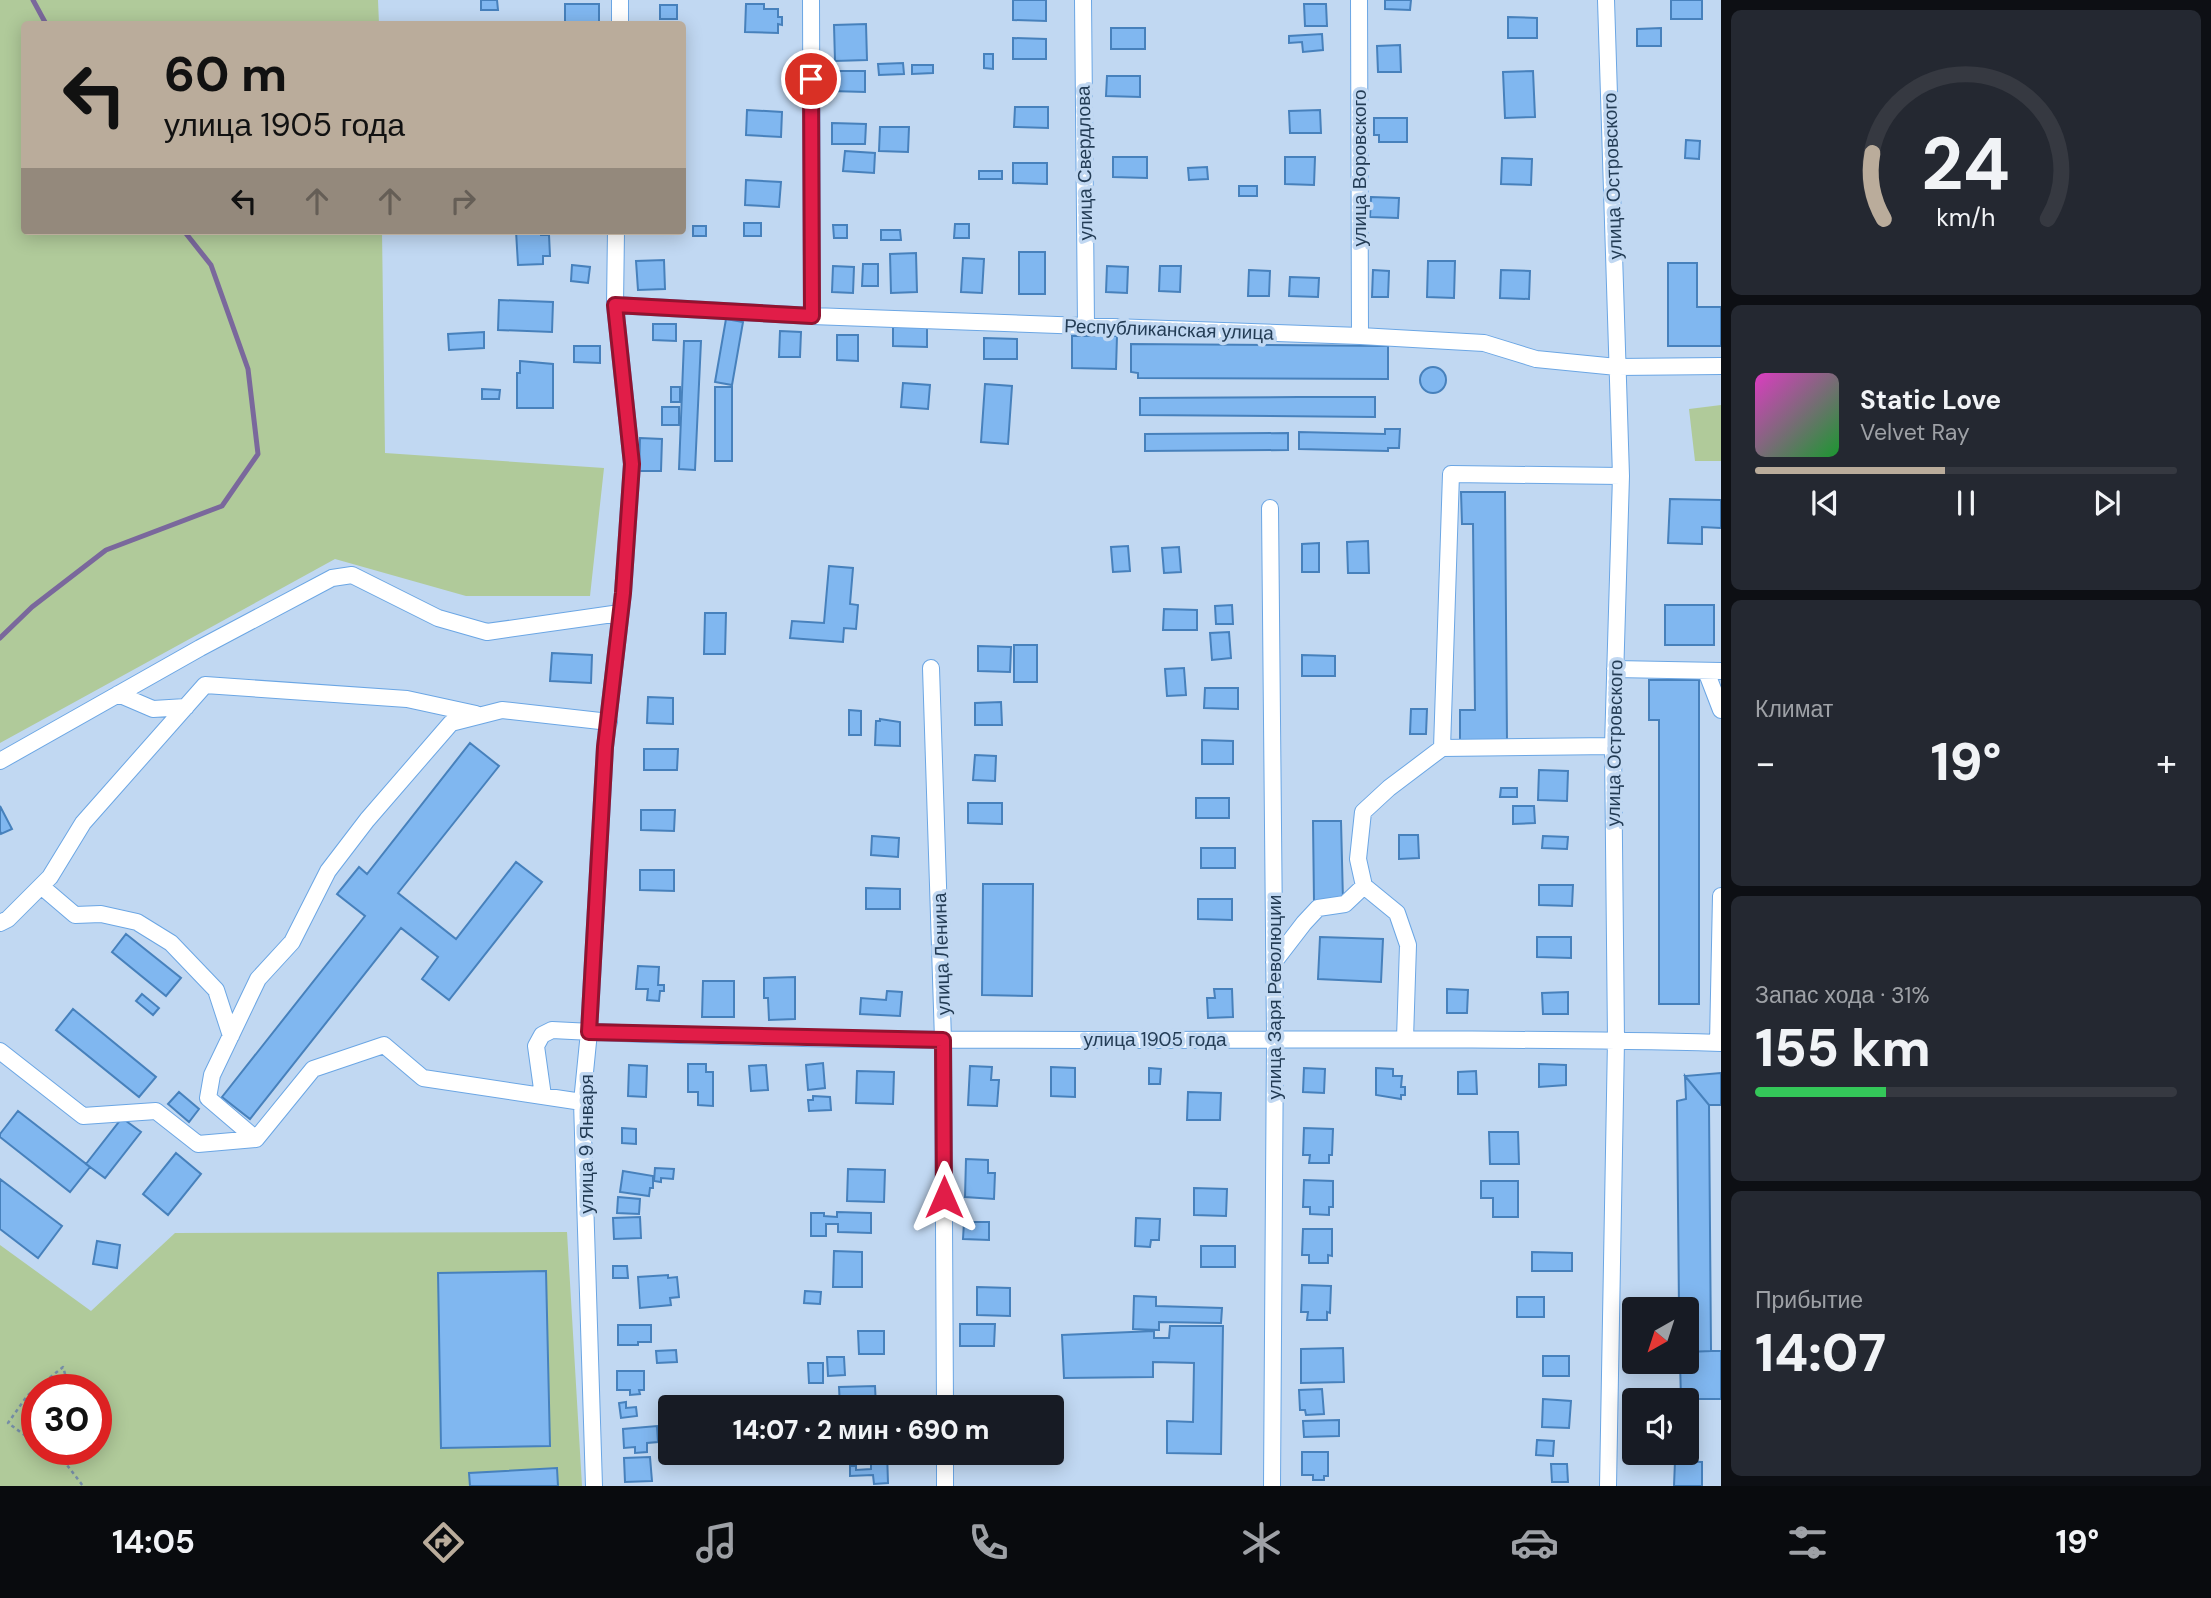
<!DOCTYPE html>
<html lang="ru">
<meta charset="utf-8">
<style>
:root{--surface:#171b24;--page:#242831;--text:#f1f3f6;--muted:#9ea1a6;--line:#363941;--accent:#baac9b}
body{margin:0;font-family:"DM Sans",sans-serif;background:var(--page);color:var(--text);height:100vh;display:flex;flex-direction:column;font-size:26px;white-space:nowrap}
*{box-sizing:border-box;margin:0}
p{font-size:23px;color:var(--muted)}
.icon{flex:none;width:38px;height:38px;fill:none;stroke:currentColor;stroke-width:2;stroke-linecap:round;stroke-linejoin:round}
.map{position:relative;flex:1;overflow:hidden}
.panel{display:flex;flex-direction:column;gap:10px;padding:10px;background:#0d0f14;width:490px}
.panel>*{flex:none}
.guide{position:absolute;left:21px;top:21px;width:665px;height:214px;border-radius:7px;box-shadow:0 4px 18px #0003;background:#baac9b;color:#111;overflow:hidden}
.needle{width:46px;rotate:219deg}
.tools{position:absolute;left:1622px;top:1297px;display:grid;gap:14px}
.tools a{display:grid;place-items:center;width:77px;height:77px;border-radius:7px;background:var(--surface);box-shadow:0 4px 18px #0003;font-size:35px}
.speed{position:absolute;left:21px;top:1374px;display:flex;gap:14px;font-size:35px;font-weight:700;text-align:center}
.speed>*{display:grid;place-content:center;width:91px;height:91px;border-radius:50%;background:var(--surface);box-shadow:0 4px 18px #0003;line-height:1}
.speed .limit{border:10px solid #d22;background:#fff;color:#111}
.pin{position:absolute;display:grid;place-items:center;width:60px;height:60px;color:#fff;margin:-30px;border:4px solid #fff;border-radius:50%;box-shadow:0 2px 7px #0007}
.me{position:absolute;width:77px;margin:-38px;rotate:0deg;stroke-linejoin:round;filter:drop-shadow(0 0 5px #0008)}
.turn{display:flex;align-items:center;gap:24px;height:147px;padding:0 28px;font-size:32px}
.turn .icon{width:91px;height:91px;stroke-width:2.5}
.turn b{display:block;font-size:49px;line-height:60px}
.lanes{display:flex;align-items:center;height:66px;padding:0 28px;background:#0003;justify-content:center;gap:35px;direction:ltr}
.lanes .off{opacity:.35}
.big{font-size:52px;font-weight:800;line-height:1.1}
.panel .card{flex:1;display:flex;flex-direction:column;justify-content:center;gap:10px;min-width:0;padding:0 24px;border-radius:10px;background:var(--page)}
.panel .dial{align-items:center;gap:0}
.dial svg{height:182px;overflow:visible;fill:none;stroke:var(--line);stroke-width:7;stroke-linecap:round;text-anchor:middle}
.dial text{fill:var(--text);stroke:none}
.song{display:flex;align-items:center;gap:21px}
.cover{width:84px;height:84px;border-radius:10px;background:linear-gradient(135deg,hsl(310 70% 55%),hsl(130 70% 35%))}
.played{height:7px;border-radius:4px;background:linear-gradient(90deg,var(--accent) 45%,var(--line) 45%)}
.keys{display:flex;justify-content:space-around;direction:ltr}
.heat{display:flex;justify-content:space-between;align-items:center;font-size:38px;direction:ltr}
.charge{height:10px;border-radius:5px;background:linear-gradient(90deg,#34c759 31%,var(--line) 0)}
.trip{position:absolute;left:658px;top:1395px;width:406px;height:70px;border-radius:7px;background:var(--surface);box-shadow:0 4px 18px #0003;font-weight:800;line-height:70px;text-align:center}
.dock{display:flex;height:112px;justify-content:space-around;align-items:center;background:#090b0e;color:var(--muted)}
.dock .icon{width:49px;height:49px}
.dock .selected{color:var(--accent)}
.dock b{font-size:32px;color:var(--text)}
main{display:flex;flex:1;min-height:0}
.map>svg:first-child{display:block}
</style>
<main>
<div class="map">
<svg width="1721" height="1486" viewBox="0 0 1721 1486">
<rect width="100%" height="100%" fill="#c1d8f2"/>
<path fill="#b0ca9a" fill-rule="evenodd" d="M0,0H378L379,24H24V231H382L385,453L604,468L590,596H466L335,559L0,743Z
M1721,405V461H1695L1689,409Z
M567,1232L582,1486H0V1245L91,1311L175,1233ZM37,1390H96V1449H37Z"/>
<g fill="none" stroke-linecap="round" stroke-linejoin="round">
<path stroke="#7a689c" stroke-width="5" d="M33,0L46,24
M0,638L32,607L106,550L222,506L258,454L248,369L211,265L184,231"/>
</g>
<path fill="#80b7f0" stroke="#4781bc" stroke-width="2" d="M481,0H497L498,10H481Z
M1013,0H1046V21L1013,20Z
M1385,0H1411L1410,10L1385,9Z
M1671,0H1702V19H1671Z
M565,4H599V24H565Z
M746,4H764V9H778V17H782V25L778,24V33L745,32Z
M1304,4H1326L1327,26H1305Z
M660,5H677V19H660Z
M1508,17L1537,18V38H1508Z
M866,24L867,60L835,61L834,25Z
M1111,28H1145V49H1111Z
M1661,28V46H1637V29Z
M1322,34L1323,50L1303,52L1302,42L1289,43V36Z
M1013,38L1046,39V59H1013Z
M1400,45L1401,72H1378L1377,46Z
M984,54H993V69L984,68Z
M903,63L904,74L879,75L878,64Z
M912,65H933V73L912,74Z
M831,71H865V92L831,91Z
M1533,71L1535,117L1505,118L1503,72Z
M1107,76H1140V97L1106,96Z
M1015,107H1048V128L1014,127Z
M747,110L782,112L781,137L746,135Z
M1320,110L1321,133H1290L1289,111Z
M1374,118H1407V142H1379V135H1374Z
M832,123L866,124L865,144H832Z
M880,127H909L908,152L879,151Z
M1686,140L1700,141L1699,159L1685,158Z
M845,151L875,153L874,173L843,171Z
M1113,157H1147V178L1113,177Z
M1285,157H1315L1314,185L1285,184Z
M1502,158L1532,159L1531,185L1501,184Z
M1013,163H1047V184L1013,183Z
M1207,167L1208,179L1189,180L1188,168Z
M979,171H1002V179H979Z
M746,180L781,182L779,207L745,205Z
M1239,186H1257V196H1239Z
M1371,197L1399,198L1398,218L1370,217Z
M744,223H761V236H744Z
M955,224H969V238H954Z
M833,225H847V238H834Z
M693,226H706V236H693Z
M881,230H900L901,240H881Z
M516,231H541V235H549L550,256H543V264L518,265Z
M1019,252H1045V294H1019Z
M916,253L917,292L891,293L890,254Z
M963,258L984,259L982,293L961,292Z
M664,260L665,289L638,290L636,261Z
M1428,261H1455L1454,298L1427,297Z
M1668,263H1697V307H1721V346H1668Z
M863,264H878V286H862Z
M572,265L590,267L588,283L571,281Z
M833,266L854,267L853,293L832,292Z
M1107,266L1128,267L1127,293L1106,292Z
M1160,266H1181L1180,292L1159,291Z
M1249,270L1270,271L1269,296H1248Z
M1373,270L1389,271L1388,297H1372Z
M1501,270L1530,271L1529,299L1500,298Z
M1290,277L1319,278L1318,297L1289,296Z
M499,300L553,302L552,332L498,330Z
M726,319L743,322L732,385L715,382Z
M653,324H676V341L653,340Z
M893,326H927V347L893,346Z
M780,331L801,332L800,357H779Z
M484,332V348L449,350L448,334Z
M837,335H858V361L837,360Z
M1072,336H1117L1116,369L1072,368Z
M984,338L1017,339V359H984Z
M684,341H701L695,470L679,469Z
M1131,344L1388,346V379L1138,378V373L1131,372Z
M574,346H600V363L574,362Z
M520,361L553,364V408H517V373H520Z
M1420 380a13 13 0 1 1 26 0a13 13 0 1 1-26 0Z
M903,383L930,385L928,409L901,407Z
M985,384L1012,386L1008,444L981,442Z
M671,387H680V402H671Z
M715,387H732V461H715Z
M482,389L500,390L499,399H482Z
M1299,397H1375V417L1140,415V398Z
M662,407H679V425H662Z
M1385,429H1400L1399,448H1388V451L1299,449V432L1385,434Z
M1288,433V450L1145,451V434Z
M640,438L662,439L661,471H639Z
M1461,492H1505L1507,742H1460V710H1475L1473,524H1462Z
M1670,499L1721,500V528L1702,527V544L1668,543Z
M1368,541L1369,573H1348L1347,542Z
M1319,543V572H1302V544Z
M1128,546L1130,571L1113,572L1111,547Z
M1179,547L1181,572L1164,573L1162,548Z
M829,566L853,568L850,604L858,605L856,629L844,628L843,642L790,638L792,621L824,623Z
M1232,605L1233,624H1216L1215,606Z
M1665,605H1714V645H1665Z
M1164,609L1197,610V630H1163Z
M705,613H726L725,654H704Z
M1229,632L1231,658L1212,660L1210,633Z
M1014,645H1037V682H1014Z
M978,646L1011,647L1010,672L978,671Z
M552,653L592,655L591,683L550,681Z
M1302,655L1335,656V676H1302Z
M1184,668L1186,695L1167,696L1165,669Z
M1649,680H1699V1004H1659V720H1649Z
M1205,688H1238V709L1204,708Z
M648,697L673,698V724L647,723Z
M1001,702L1002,725H975V703Z
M1411,709H1427L1426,734H1410Z
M849,710L861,711V735H849Z
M880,719L900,722V746L875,745L876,721H880Z
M1202,740L1233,741V764H1202Z
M470,743L499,766L398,893L456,939L516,862L542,882L449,1000L422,979L438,957L401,928L250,1119L222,1097L365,916L337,894L359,867L367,874Z
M644,749H678L677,770H644Z
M975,755L996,756L995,781L973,780Z
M1539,770L1568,771L1567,801L1538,800Z
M1501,788H1517V797H1500Z
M1196,798H1229V818H1196Z
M968,803H1002V824L968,823Z
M0,806L12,829L1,834L0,831Z
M1513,806H1534L1535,823L1513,824Z
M641,810H675L674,831L641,830Z
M1313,821H1341L1343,901L1314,902Z
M1399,835H1418L1419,858L1399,859Z
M872,836L899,838L898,857L871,855Z
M1543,836L1568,837L1567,849L1542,848Z
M1201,848H1235V868H1201Z
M640,870H674V891L640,890Z
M983,884H1033L1032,996L982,995Z
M1539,885H1573L1572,906L1539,905Z
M866,888L900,889V909H866Z
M1198,899H1232V920L1198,919Z
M126,934L181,978L166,996L112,952Z
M1320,937L1383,939L1381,982L1318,979Z
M1537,937H1571V958L1537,957Z
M638,966L659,967L658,985H664V991H660L659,1001L647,1000L648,989H636Z
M795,977V1019L769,1020L768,998H764V978Z
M703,981H734V1017H702Z
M1214,989H1232L1233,1017L1208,1018L1207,998H1215Z
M1447,989L1468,990L1467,1013H1447Z
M887,991L902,992L900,1016L860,1014L861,998L886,1000Z
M1568,992V1014H1543L1542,993Z
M142,994L159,1008L153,1015L136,1001Z
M73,1009L156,1077L139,1097L56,1030Z
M823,1063L825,1088L808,1090L806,1065Z
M688,1064H706V1072H713V1106L698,1105V1092H688Z
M1539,1064L1566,1065V1085L1539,1087Z
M629,1065L647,1066L646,1097L628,1096Z
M766,1065L768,1090L751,1091L749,1066Z
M970,1066L992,1067L991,1080H999L997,1106L968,1105Z
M1051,1067L1075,1068V1097L1051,1096Z
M1149,1068L1161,1069L1160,1084H1149Z
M1304,1068L1325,1069L1324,1093L1303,1092Z
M1376,1068L1393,1069V1076H1402L1401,1087H1405V1095H1401V1099L1376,1095Z
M857,1071L894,1072L893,1104L856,1103Z
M1476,1071L1477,1094H1458V1072Z
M1721,1073V1105H1709L1685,1076Z
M1685,1076L1709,1105L1711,1351L1687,1352V1309H1679L1677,1101L1686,1099Z
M179,1092L199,1109L189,1122L168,1104Z
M1188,1092L1221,1093L1220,1120H1187Z
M813,1096L830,1097L831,1110L809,1111L808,1100H813Z
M18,1111L90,1167L70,1192L0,1137V1134Z
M122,1118L141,1132L105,1178L86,1164Z
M622,1128L636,1129V1144L622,1143Z
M1304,1128L1333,1129L1332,1155H1329V1163H1309L1310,1155H1303Z
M1489,1132H1518L1519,1164H1490Z
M176,1153L201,1174L168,1215L143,1194Z
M966,1159L988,1160V1173H995L994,1199L965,1197Z
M655,1168L674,1169L673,1179L661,1178V1182L654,1181Z
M848,1169L885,1170L884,1202L847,1201Z
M623,1171L653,1176V1188H650L649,1196L620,1192Z
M0,1179L62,1226L38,1258L0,1229Z
M1304,1180L1333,1181V1207H1329V1215L1310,1214V1207H1303Z
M1481,1181H1518V1217H1493V1198H1481Z
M1194,1188L1227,1189L1226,1216L1194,1215Z
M618,1197L640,1199L639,1214L617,1213Z
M837,1212L871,1213V1233L838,1232V1224H826V1236H811V1213H824V1216L837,1217Z
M640,1217L641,1238L614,1239L613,1218Z
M1136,1218L1160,1219L1159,1240H1151L1150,1247L1135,1246Z
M964,1222H989V1240L963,1239Z
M1303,1229H1332V1256L1328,1255V1263H1309V1255H1302Z
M97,1241L120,1245L117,1268L93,1264Z
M1201,1246H1235V1267H1201Z
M834,1251L862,1252V1287H833Z
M1532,1252L1572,1253V1271H1532Z
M613,1266H627L628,1278H613Z
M546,1271L550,1446L441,1448L438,1273Z
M668,1275V1278L677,1277L679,1297L670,1298L671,1305L640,1308L638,1277Z
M1302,1285L1331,1286L1330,1313L1327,1312V1320H1307L1308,1312H1301Z
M977,1287L1010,1288V1316L977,1315Z
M805,1291L821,1292L820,1304L804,1303Z
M1134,1296L1156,1297V1306L1222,1308L1221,1323L1159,1322V1330L1133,1329Z
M1517,1297H1544V1317H1517Z
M960,1324H995L994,1346H960Z
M618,1325H651V1342H638V1345H618Z
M1170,1326H1223L1221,1454L1167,1453V1421L1193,1422L1194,1363L1153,1362V1377L1064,1378L1062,1335L1154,1331V1338H1169Z
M858,1331H884V1354H859Z
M1343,1348L1344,1382L1301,1383V1349Z
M676,1350L677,1362L657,1363L656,1351Z
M1711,1351H1721V1399H1681L1680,1362H1687V1352Z
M1543,1356H1569V1376H1543Z
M827,1357H844L845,1375L828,1376Z
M808,1363H823V1383H809Z
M617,1371H644V1390H639L640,1394L630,1395V1390H617Z
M875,1386L876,1407H840L839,1387Z
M1322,1389L1324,1414L1306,1415L1305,1410H1300L1299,1390Z
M1543,1399L1571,1401L1569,1428L1542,1427Z
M626,1402V1408L636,1407L637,1416L621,1418L619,1403Z
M1339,1420V1436L1304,1437L1303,1421Z
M657,1426L658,1442L647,1443V1452L635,1453V1447L624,1448L623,1429Z
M1537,1440L1554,1441L1553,1456L1536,1455Z
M840,1452H856V1463L840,1464Z
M887,1452L888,1483L874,1484L873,1475L850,1476V1466H856V1470L871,1469V1453Z
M1302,1452H1328V1476H1324V1480H1313V1475H1302Z
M650,1457L652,1481L625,1482L624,1458Z
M1675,1461L1702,1462V1486H1674Z
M1551,1464H1567L1568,1482H1552Z
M557,1468L558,1486H470L469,1473Z"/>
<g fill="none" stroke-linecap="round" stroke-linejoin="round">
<g stroke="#6ba6e4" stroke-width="18">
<path id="minor" d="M811,0L812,316
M1083,0L1086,326
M1359,0L1360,336
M1606,0L1621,476L1613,746L1616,1040L1608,1486
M620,24V0
M615,305L812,316L1360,336L1484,343L1536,359L1617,367L1721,366
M1270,508L1275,1038L1272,1486
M931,668L943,1040L945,1407
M1615,669L1721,671
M1706,671L1721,710
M118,694L153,709L186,707
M1613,746L1442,748L1451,474L1621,476
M0,761L200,648L332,578L352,575L438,618L487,632L620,613
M41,886L75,915L101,914L137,922L171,943L216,990L231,1036
M0,923L8,919L50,877L83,823L205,685L407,699L476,714
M1274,962L1304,923L1318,908L1345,904L1364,886
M1405,1039L1408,945L1397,913L1364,886L1358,859L1363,812L1389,788L1442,748
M1718,1043L1721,896
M0,1051L83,1116L156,1111L198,1144L256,1139L313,1069L384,1045L423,1078L582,1102
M543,1096L536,1046L542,1035L552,1030C942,1049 1332,1033 1721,1043
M256,1139L208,1098L212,1075L258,979L292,942L328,871L367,820L451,723L502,710L609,722
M945,1452V1486
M594,1486L582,1102L589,1032L605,747L623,593L632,464L615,305L616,231"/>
</g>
<path stroke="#778fa9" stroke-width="2.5" stroke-dasharray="3.5 3.5" stroke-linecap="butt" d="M37,1444L8,1423L27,1396L63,1367L68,1384L67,1390
M45,1449L64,1461L83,1486
M63,1449L64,1461"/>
<use href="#minor" stroke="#fff" stroke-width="16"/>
</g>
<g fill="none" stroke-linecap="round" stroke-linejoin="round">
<g stroke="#92132f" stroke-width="18">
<path id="route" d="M811,79L812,316L615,305L632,464L623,593L605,747L589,1032L943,1040L944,1197"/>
</g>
<use href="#route" stroke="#e11d48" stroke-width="12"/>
</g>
<g text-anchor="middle" stroke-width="7" stroke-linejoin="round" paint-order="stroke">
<g font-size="19" fill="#233c55" stroke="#c1d8f2">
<text transform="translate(1084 163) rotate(-91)" y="7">улица Свердлова</text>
<text transform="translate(1359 168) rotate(-90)" y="7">улица Воровского</text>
<text transform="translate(1612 176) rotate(-92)" y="7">улица Островского</text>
<text transform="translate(1169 329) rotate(2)" y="7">Республиканская улица</text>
<text transform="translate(1614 743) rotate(-89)" y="7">улица Островского</text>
<text transform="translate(941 954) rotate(-92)" y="7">улица Ленина</text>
<text transform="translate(1274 997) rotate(-90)" y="7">улица Заря Революции</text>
<text x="1155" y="1046">улица 1905 года</text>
<text transform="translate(586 1144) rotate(-90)" y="7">улица 9 Января</text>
</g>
</g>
</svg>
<div class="tools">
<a><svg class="needle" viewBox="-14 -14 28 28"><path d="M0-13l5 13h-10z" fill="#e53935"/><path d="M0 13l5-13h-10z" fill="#9ea1a6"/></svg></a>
<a><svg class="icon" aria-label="sound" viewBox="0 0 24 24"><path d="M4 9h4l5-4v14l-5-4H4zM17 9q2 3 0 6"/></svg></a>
</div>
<div class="speed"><div class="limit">30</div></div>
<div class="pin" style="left:811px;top:79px;background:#d93025"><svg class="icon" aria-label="arrive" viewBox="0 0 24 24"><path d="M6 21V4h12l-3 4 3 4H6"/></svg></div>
<svg class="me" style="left:944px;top:1197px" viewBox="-20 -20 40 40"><path d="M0-17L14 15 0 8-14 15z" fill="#e11d48" stroke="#fff" stroke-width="4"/></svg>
<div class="trip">14:07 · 2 мин · 690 m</div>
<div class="guide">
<div class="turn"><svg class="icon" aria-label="left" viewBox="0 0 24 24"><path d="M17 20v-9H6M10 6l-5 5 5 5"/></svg><div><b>60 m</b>улица 1905 года</div></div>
<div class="lanes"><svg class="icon" aria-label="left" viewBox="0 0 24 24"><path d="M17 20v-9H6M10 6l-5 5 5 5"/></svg><svg class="icon off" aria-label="ahead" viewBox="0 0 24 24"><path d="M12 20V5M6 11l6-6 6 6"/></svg><svg class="icon off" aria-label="ahead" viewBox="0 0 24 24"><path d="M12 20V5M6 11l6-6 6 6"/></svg><svg class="icon off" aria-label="right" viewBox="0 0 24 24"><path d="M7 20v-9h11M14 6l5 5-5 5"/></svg></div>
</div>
</div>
<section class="panel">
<div class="card dial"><svg viewBox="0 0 100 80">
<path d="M14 69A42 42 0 1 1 86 69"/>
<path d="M14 69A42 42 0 0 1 9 40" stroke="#baac9b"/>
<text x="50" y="56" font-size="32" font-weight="700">24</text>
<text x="50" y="72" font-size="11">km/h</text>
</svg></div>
<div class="card">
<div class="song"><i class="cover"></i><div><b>Static Love</b><p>Velvet Ray</p></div></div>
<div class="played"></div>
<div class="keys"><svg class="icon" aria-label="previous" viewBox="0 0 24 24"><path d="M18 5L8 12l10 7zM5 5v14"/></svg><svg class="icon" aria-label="pause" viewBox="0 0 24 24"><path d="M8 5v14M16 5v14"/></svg><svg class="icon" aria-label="next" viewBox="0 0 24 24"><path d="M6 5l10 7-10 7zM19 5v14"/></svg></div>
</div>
<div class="card"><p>Климат</p>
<div class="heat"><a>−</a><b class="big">19°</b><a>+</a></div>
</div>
<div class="card"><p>Запас хода · 31%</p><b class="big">155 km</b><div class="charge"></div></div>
<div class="card"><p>Прибытие</p><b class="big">14:07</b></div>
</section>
</main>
<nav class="dock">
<b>14:05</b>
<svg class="icon selected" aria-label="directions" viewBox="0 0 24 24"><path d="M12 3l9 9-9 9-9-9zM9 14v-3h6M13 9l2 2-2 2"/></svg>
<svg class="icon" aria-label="music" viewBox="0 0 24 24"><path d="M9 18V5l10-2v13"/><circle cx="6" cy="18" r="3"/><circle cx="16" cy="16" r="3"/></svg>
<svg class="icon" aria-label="phone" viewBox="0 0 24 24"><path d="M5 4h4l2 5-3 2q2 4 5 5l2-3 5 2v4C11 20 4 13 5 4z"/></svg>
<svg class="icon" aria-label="climate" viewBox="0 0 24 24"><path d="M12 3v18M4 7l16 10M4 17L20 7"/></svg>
<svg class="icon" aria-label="car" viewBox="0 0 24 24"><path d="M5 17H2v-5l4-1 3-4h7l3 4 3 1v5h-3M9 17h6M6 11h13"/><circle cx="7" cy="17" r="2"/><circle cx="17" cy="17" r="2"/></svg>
<svg class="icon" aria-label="filters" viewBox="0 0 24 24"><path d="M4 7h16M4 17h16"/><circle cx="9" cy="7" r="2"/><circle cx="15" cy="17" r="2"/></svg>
<b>19°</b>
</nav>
